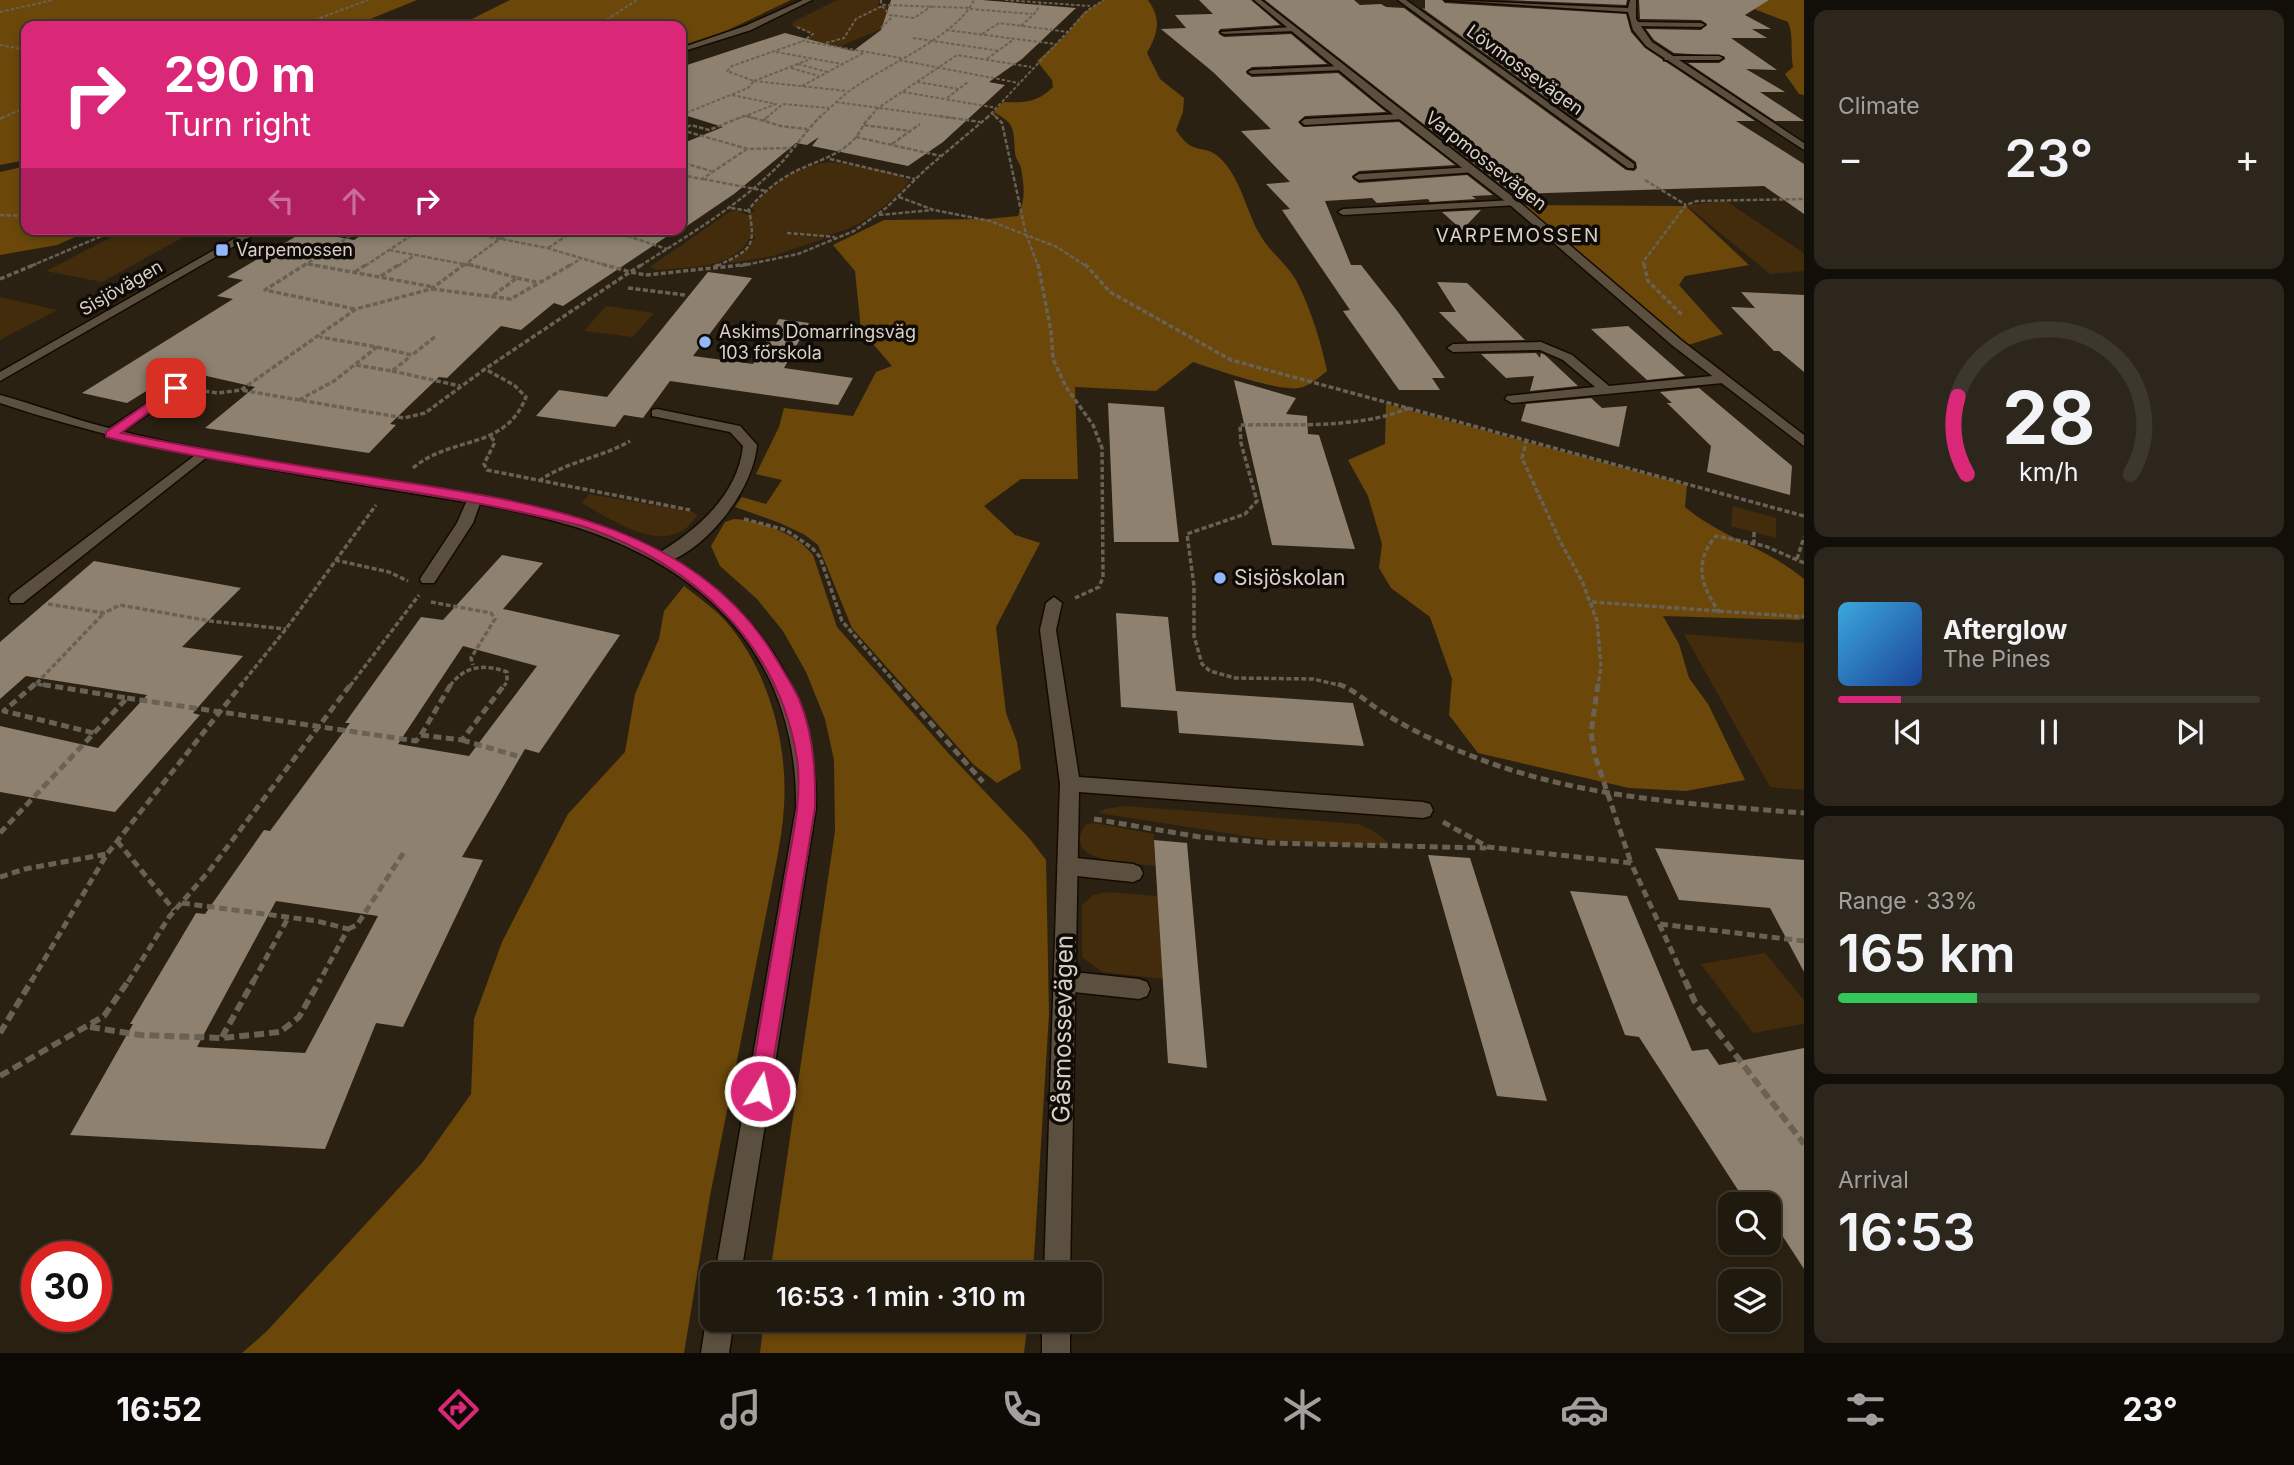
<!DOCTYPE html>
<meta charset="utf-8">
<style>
:root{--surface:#20190e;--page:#2d261c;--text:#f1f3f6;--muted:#a2a09e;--line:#3d382e;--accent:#db2777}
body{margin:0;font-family:Inter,sans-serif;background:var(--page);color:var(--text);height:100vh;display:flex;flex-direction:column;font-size:26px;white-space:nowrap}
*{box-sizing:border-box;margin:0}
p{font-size:23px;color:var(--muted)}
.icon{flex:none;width:38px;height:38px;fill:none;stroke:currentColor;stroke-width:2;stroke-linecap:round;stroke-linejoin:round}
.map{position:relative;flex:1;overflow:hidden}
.details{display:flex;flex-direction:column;gap:10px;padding:10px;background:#120e08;width:490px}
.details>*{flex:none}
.guide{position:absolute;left:21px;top:21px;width:665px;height:214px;border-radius:14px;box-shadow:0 4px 10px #0003,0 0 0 2px var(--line);background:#db2777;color:#fff;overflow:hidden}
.tools{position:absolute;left:1718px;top:1192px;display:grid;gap:14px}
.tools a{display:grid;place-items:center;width:63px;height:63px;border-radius:14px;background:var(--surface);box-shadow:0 4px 10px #0003,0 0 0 2px var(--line);font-size:35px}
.speed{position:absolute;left:21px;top:1241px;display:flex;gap:14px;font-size:35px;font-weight:700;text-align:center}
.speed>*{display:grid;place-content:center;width:91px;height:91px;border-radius:50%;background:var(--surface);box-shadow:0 4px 10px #0003,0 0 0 2px var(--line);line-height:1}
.speed .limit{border:10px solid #d22;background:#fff;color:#111}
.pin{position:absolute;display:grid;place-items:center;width:60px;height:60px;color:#fff;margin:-30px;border-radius:14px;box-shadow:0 4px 10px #0006}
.me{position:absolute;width:77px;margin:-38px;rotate:10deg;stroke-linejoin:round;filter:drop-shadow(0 0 5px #0008)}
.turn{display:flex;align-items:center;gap:24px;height:147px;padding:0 28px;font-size:32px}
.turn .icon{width:91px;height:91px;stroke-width:2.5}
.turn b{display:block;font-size:49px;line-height:60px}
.lanes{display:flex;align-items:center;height:66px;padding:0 28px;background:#0003;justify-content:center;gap:35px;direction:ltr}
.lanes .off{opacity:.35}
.big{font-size:52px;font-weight:600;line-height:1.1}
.details .tile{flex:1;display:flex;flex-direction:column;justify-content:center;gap:10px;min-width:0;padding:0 24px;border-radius:14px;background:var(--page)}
.details .dial{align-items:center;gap:0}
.dial svg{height:182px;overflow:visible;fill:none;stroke:var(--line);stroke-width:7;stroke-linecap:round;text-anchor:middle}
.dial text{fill:var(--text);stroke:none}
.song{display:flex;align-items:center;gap:21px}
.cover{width:84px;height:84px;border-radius:10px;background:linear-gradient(135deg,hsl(200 70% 55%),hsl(220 70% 35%))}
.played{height:7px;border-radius:4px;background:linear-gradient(90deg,var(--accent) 15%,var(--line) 15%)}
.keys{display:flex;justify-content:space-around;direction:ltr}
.heat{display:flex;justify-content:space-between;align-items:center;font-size:38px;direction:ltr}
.charge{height:10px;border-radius:5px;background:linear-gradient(90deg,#34c759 33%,var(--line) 0)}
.trip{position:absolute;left:700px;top:1262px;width:402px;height:70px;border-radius:14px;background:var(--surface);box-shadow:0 4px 10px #0003,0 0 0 2px var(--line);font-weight:600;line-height:70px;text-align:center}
.tabs{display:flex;height:112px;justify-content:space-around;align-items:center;background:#0d0a06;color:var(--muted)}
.tabs .icon{width:49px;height:49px}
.tabs .active{color:var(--accent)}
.tabs b{font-size:32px;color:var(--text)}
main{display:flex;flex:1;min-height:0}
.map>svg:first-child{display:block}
</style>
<main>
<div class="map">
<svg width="1804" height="1353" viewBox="0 0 1804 1353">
<rect width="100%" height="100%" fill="#2b2112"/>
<path fill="#422c0c" d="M837,0H880L878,6L915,7L882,29L838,47L803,41L813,34L792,26L793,22Z
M829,162L889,171L909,181C885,211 833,250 792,231L785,234L826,238L773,256L730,263L729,261L742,254L756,237L751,236C733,270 690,267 657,270L650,267L729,212L738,210L746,215L755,211L752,208C772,184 798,166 829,162Z
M1726,201L1804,253V271L1770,274L1686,205Z
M127,229H198L102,282L46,271Z
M0,297L57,310L0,340Z
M606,306L654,313L633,337L584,331Z
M589,494L692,512L697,515C670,561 614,521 582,503Z
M1733,506L1776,518V538L1731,526Z
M1684,634L1804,643V790L1770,787Z
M1125,806L1358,824L1372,830L1388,842L1384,845L1360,846L1278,841L1098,813L1105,809Z
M1094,823L1154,834L1155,866C1134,863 1058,864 1086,824Z
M1106,892L1158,896L1163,979L1102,972L1082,957V905L1093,895Z
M1765,953L1804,1000V1024L1753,1033L1701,964Z"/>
<path fill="#6b470a" d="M0,0H417L353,26H26V160L0,165Z
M510,0H791L724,32L681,46V26H458Z
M1103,0H1148C1162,20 1158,33 1147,53L1160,79L1184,98L1183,112L1176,130C1193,157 1203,143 1219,157C1241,178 1245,208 1259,233C1269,252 1289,265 1298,284C1311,310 1321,342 1327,371C1318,378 1310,386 1299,388C1280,392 1214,369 1193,362L1156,391L1075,387L1078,479H1021L984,506L1015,535L1040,543L996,627L1006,713L1017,742L1021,769L997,783L973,764L852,628L818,545L805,535L780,523L735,507L742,497L766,504L782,480L756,474L779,427L784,408L853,416L876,372L892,366L861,330L855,271L833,245L884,220L988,219L1018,216C1026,200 1024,185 1021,168C1020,163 1015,158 1015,153C1014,144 1015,134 1011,126C1007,119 1000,116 994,112L1003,102C1025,103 1038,102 1053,87L1052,80L1037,61L1068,33L1083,13Z
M1752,0H1804V95L1799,94L1785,74L1793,67C1790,52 1794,36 1788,22L1741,4Z
M26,166V229H93L57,245L0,255V172Z
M1520,205L1686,206L1749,265L1685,276L1679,285L1723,334L1685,346Z
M1386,404L1687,485L1685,507C1722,538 1766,547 1804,579V616L1800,620L1663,616L1679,644L1689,678L1708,704L1745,780L1686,791L1629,788L1478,753L1449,715L1452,679L1430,617L1391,588L1379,568L1382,544L1368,496L1348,460L1385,444Z
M734,519C760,520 797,534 813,555L837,627L950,755L1029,838L1046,860L1049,1014L1033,1274H770L835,831L834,760L825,719L806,672L783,631L757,599L720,566L711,546L725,522Z
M684,586C699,598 717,610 729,625C769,673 788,744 784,806C783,824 780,842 777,859L710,1196L684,1353H242L267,1331L422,1163L471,1094L474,1019L502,942L568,814L625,752L635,694L659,639L664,611Z
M764,1320H1028L1024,1353H760Z"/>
<path fill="#8e8170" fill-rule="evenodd" d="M891,0H982L1076,8L1022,59L989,82L1005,85L943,142L908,166L812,146L819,137L807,145L796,143L734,194L681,230V144L723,127L681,114V67L785,33L853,51L881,30Z
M1199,0H1251L1280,25L1220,29L1219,34L1224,37L1291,34L1327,64L1252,67L1246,71L1247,74L1252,77L1338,73L1386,112L1305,116L1298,122L1303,127L1399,122L1455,165L1359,171L1352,176L1353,179L1359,183L1467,175L1493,195L1472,196L1476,199L1430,202L1428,199L1377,203L1372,198L1325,201L1351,265H1361L1398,312L1445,378H1432L1440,390H1399L1343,311L1350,310L1282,210L1290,209L1266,184L1290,182L1241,131L1271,129L1213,72L1161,29L1186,28L1175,15L1213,14Z
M1265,0H1354L1360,5L1381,4L1386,7L1404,8L1626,170L1634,171L1637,168L1636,162L1422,8L1425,9V0H1442L1445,3L1626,14L1631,32L1645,48L1755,121H1736L1804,164V214L1764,186L1513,194Z
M1505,0H1627L1626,5Z
M1639,0H1769L1745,15L1771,29H1752L1767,38H1731L1777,70L1746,69L1785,92H1760L1804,121H1775L1688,63H1719L1725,59L1724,56L1674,53L1654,40L1646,29L1701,30L1707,24L1701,20L1640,19Z
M1481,210L1462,230L1442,212Z
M371,229H678L563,306L554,303L521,330L501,326L447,378L439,377L390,424L396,425L369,453L205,428L255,387L180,370L127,403L82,393L233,299L217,296L243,280L227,277L305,231L354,240Z
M708,272L752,278L693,356L753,364L779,319L809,323L784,368L853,378L838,405L670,381L643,418L624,415L615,427L536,416L559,390L607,397Z
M1437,282L1467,283L1525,340L1468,341L1439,312H1456Z
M1741,292L1804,295V372L1779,351H1774L1731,307L1755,308Z
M1628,326L1685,376L1647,380L1591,329Z
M1536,353L1540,358L1541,353L1545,355L1578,386L1530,391L1534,376L1506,378L1481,354Z
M1234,380L1296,398L1286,414L1307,416L1308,434L1319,435L1355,549L1272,545Z
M1699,388L1792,466L1790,495L1707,472L1711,446L1667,403H1672L1660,392Z
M1591,398L1602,408L1627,406L1619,447L1521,421L1526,404Z
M1108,403L1164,407L1179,542H1114Z
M502,555L543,563L503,609L620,635L539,753L525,749L462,857L483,860L403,1027L376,1023L325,1149L70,1135L133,1024H130L196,913L205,914L264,830L270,831L350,723H345L421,617L443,620ZM463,646L537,666L469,756L398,744ZM276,901L378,916L305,1053L197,1047Z
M94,561L241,588L182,647L243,656L193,713L200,715L115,812L0,792V726L98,748L147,695L26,676L0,699V642Z
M1116,613L1168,617L1176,691L1353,703L1364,746L1179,733L1177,711L1121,707Z
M1154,840L1187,843L1207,1068L1168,1063Z
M1655,848L1804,860V972L1770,908L1679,900Z
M1428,855L1470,858L1547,1101L1497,1096Z
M1570,891L1627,896L1692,1051L1708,1049L1719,1065L1804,1048V1269L1769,1215V1204H1747L1639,1037L1625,1035Z"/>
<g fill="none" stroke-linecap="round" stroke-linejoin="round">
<g stroke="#140a01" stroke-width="3">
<path id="lane" d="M1634,22L1701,23L1705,25L1701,27L1631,26Z
M1293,27L1296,31L1224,34L1220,32Z
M1667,56H1719L1723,58L1719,60H1664Z
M1341,66L1344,70L1252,74L1248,72L1252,70Z
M1401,114L1404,115V119L1305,125L1301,122L1305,119Z
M1473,167L1478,170L1476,172L1359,180L1354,177L1359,174Z
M1514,200L1518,201V205L1343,215L1338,212L1343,209Z
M1541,342L1572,355L1609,386L1723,375L1729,379L1723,383L1512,403L1505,399L1507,396L1595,387L1563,360L1540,350L1453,352L1447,348L1453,344Z
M176,384L181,385V391L115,437H105V431Z
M657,409L740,426L757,445C754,488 706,552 663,563L655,558L657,554C697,530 738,495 743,446L730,432L652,416V410Z
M202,450L209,454L207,457L23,603H11L9,599L11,595Z
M475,494L482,498L473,523L434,583H422L420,579L457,523L468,498Z
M1067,857L1133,864L1140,867L1143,873L1140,879L1133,882L1067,875L1060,872L1057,866L1060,860Z
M1064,971L1139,979L1147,982L1150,989L1147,996L1139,999L1064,991L1056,988L1053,981L1056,974Z"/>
</g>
<g stroke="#140a01" stroke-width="3">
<path id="street" d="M803,0H812L751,30L681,52V48L745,26Z
M1254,0H1261L1518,201L1681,340L1804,435V446L1673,346L1510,205L1380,104Z
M1398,0H1406L1634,164V168H1628Z
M1445,0L1628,8L1630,0H1636V19L1652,42L1804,143V150L1646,46L1633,30L1628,12Z
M251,229H264L0,381V372Z
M0,395C34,404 67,417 101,426C154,440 207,451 261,460C306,467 351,476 397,483C531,503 672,521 761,636C800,686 816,745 816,808L741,1274H715L796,808C798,673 723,582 599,535C568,523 534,516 502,508C333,479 163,458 0,403Z
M1054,597L1062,603L1056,630L1079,777L1423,802L1430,804L1433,810L1430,816L1423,818L1079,792L1070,1274H1044L1060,784L1040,630L1046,603Z
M712,1309V1320H734L729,1353H701L706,1320Z
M1042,1320H1070V1353H1042Z"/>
</g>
<path stroke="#696154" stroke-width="2" stroke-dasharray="3.5 2" stroke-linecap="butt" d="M881,0V4L885,5L970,8
M1005,0L1090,6
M882,6L890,15L914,18L932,6
M970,9L1032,14
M0,12L53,0
M299,26L368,0
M597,26L637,0
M1021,26L1036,12L1041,2
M797,27L813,34L803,41L901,58
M881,28L893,16
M946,30L1055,44
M982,34L999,23L1069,32
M913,38L1000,51
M826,43L844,38L856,19L882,6
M0,45L26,50
M776,52L842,64
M987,59L1014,39
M899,60L1019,83
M798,64L827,72
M791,68L819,76
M754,81L847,91
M754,81L808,60
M917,82L959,89
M802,86L865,52
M903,92L997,108
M732,95L776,104L740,118
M947,98L968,82
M836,102L952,118
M992,113L997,118
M681,115L748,88L754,81L727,71L732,66L803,41
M746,116L753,118
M2,118L26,107
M766,118L783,104L829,108
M819,118C828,110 838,100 848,92C881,67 957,37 974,0
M869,118L878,108L957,55L1031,67
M987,118L1088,10L1104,0"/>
<path stroke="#696154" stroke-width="2.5" stroke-dasharray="4.5 2" stroke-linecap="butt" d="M747,116L781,126L807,129
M871,116L863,125L910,131
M939,116L980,122
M995,116L1002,123L1026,234L1038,266
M0,119L6,116
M763,121L769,116
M681,130L691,125L709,130L744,116
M681,130L748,149L791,148
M856,137L941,156
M892,144L920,124
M830,159L915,179
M684,163L711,171
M681,175L702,179L747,149
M703,179L766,191
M1645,180L1686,205
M899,197L934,210L990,221L1057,247L1086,266
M731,208L749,211
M0,215L26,216
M879,215L933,210
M451,229L547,248L608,266
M602,229L621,234L629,229
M787,233L835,237
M621,234L667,249
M548,248L577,229
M389,250L474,266
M308,264L317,266
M31,266L118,229
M303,266L361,229
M365,266L421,229
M398,266L415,255
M463,266L513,229
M569,266L582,258
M640,266C687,236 735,208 775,169C792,153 804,132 821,116
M717,266C752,249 756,248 749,209C762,193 778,180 796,171C822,158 849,154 863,126
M740,266L798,254L854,231L886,208L926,169L989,116
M1644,266L1643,262L1686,205L1697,201L1804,199"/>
<path stroke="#696154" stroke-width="3.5" stroke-dasharray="5 2.5" stroke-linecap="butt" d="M306,264L265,290L355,309
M308,264L434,287
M465,264L431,289L356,309L241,390L404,418L425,413L485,369L630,272L646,275L751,264
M468,264L517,278L491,297
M602,264L630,272L643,264
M1038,264L1051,331L1053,359L1066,387L1093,425L1102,448L1103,577L1099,587L1075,598
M1085,264L1110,292L1231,360L1804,516
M1644,264L1648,281L1682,315
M714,267L720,264
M355,272L367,264
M381,276L400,264
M517,278L536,282
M0,279L36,264
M628,288L685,295
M432,289L511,299L572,264
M377,347L412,355L436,336
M356,365L392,371L411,356
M392,371L460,386
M197,390L218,393L241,390
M299,400L334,381L377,347L320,337
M491,437L495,442L484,464L487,470L690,510
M1527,439L1522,458L1559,539L1582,581L1597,621L1601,667L1598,686
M413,468C452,435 505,451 526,397L514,385L485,369
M539,481C567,461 601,458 630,441
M744,519L786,530L812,548L820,557L842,621L898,686
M1754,532V543
M1797,559L1804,537
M335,560L389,572L408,581
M431,602L491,613L495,619L471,658L473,665
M1592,602L1804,617
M48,604L104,613L120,605L210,621L286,629
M1720,613C1701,587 1693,562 1716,536L1765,546L1804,563
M33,686L36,684
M50,686L36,684L104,613
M240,686L286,629L376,505
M350,686L419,595
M450,686C465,665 484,664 507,672V682L504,686
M1343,686L1313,679L1235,678L1210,671L1202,664L1194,636V586L1187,534L1245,514L1257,501L1241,443L1240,425C1293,424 1360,429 1409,408"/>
<path stroke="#696154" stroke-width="5" stroke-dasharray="8 4.5" stroke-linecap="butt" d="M35,684L4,711L94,733
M896,684L983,782
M1338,684C1356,690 1371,706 1387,715C1413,731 1441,744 1469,755C1576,798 1690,804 1804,813
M1598,684L1591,733L1595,756L1631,863
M127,698L416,741L421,735
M421,735L462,740L505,684
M421,735L451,684
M462,740L517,756
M1094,819L1200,837L1271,843L1486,848
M1443,822L1488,847L1631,863L1686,982
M0,833L127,698L39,684
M117,841L174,910
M0,877L25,869L107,854
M182,903L317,921L348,929L319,982
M1660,924L1804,941
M348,929L357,925L404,852
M31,982L107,854L242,684
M128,982L169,917L209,871L351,684
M253,982L288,918"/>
<path stroke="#696154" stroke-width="6" stroke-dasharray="10 5" stroke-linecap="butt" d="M1685,980L1695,1002L1804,1144
M90,1027L140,1035L222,1038L280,1032L299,1017L320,980
M0,1033L32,980
M222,1037L254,980
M0,1076L104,1016L129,980"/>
<use href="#lane" fill="#5b4f3f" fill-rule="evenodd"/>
<use href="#street" fill="#5b4f3f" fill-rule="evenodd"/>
</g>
<path fill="#db2777" stroke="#8e194d" stroke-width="2" d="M172,386L182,388L121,433C204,450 287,464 371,477C519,501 695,518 778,662C785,674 793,686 799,699C813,732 816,773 815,808L767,1099L760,1102L752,1099L749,1091C760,1024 771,958 783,891C790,848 803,802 797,759C779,643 693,564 585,527C569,522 551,519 534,515C481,503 428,494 374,486C285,471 195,458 106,437V432Z"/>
<g fill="#92b7fd" stroke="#100b06" stroke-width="2.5">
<rect x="215" y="243" width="14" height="14" rx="3.5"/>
<circle cx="705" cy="342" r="7"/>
<circle cx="1220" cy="578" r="7"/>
</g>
<g text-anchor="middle" stroke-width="7" stroke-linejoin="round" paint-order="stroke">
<g font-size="18" fill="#d8d1c8" stroke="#100b06">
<text transform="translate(1525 70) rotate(36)" y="6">Lövmossevägen</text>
<text transform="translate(1486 161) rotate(38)" y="6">Varpmossevägen</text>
<text transform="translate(121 288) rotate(-30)" y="6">Sisjövägen</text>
</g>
<g font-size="18" fill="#d8d1c8" stroke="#100b06" text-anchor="start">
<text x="236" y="256">Varpemossen</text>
<text x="719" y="338">Askims Domarringsväg<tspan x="719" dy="21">103 förskola</tspan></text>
</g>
<g font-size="19" letter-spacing="2" fill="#d8d1c8" stroke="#100b06">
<text x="1518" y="242">VARPEMOSSEN</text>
</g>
<g font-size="21" fill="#d8d1c8" stroke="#100b06" text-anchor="start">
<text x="1234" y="585">Sisjöskolan</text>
</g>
<g font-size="24" fill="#d8d1c8" stroke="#100b06">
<text transform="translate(1063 1029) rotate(-89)" y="8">Gåsmossevägen</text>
</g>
</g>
</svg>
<div class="tools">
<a><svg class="icon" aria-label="search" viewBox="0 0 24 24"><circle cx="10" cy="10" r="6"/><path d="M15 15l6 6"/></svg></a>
<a><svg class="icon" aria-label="layers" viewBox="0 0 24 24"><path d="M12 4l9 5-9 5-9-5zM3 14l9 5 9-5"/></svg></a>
</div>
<div class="speed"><div class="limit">30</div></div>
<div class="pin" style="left:176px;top:388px;background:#d93025"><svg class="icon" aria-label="arrive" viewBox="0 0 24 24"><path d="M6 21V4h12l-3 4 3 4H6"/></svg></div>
<svg class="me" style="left:760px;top:1091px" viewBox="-20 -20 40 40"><circle r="17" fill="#db2777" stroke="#fff" stroke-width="3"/><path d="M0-11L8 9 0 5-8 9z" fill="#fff"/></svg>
<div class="trip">16:53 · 1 min · 310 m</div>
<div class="guide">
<div class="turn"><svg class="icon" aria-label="right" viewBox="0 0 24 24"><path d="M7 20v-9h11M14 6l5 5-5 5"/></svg><div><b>290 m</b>Turn right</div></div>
<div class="lanes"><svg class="icon off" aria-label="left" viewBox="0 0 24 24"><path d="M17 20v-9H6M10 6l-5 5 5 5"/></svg><svg class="icon off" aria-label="ahead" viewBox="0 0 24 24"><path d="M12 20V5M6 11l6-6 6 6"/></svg><svg class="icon" aria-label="right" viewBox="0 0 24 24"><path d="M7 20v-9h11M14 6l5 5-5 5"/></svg></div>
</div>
</div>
<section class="details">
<div class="tile"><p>Climate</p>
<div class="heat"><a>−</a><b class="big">23°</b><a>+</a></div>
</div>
<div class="tile dial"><svg viewBox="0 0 100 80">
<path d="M14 69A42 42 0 1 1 86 69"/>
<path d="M14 69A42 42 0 0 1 10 35" stroke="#db2777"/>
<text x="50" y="56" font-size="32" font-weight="700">28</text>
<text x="50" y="72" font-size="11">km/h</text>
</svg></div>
<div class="tile">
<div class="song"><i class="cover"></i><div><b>Afterglow</b><p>The Pines</p></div></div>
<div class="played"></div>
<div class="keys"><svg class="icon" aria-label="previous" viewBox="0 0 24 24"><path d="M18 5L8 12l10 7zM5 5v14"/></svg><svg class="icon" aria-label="pause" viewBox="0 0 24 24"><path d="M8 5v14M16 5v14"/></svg><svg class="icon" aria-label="next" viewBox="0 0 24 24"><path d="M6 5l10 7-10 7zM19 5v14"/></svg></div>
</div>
<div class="tile"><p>Range · 33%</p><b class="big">165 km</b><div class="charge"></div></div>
<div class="tile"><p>Arrival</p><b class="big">16:53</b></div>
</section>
</main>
<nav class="tabs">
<b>16:52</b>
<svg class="icon active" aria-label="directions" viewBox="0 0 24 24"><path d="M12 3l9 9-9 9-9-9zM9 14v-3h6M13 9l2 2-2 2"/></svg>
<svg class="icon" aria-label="music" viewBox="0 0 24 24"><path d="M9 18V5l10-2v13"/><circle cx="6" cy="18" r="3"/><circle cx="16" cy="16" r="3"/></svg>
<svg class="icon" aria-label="phone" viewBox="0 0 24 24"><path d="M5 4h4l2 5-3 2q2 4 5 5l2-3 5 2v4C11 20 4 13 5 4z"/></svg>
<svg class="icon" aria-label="climate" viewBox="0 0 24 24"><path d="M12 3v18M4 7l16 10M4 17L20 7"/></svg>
<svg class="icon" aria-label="car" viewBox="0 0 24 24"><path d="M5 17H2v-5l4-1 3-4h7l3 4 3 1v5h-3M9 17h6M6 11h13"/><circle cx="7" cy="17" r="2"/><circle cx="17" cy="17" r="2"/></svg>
<svg class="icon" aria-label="filters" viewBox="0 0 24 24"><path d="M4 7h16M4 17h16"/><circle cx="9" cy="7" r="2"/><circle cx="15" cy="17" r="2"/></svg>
<b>23°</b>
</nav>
